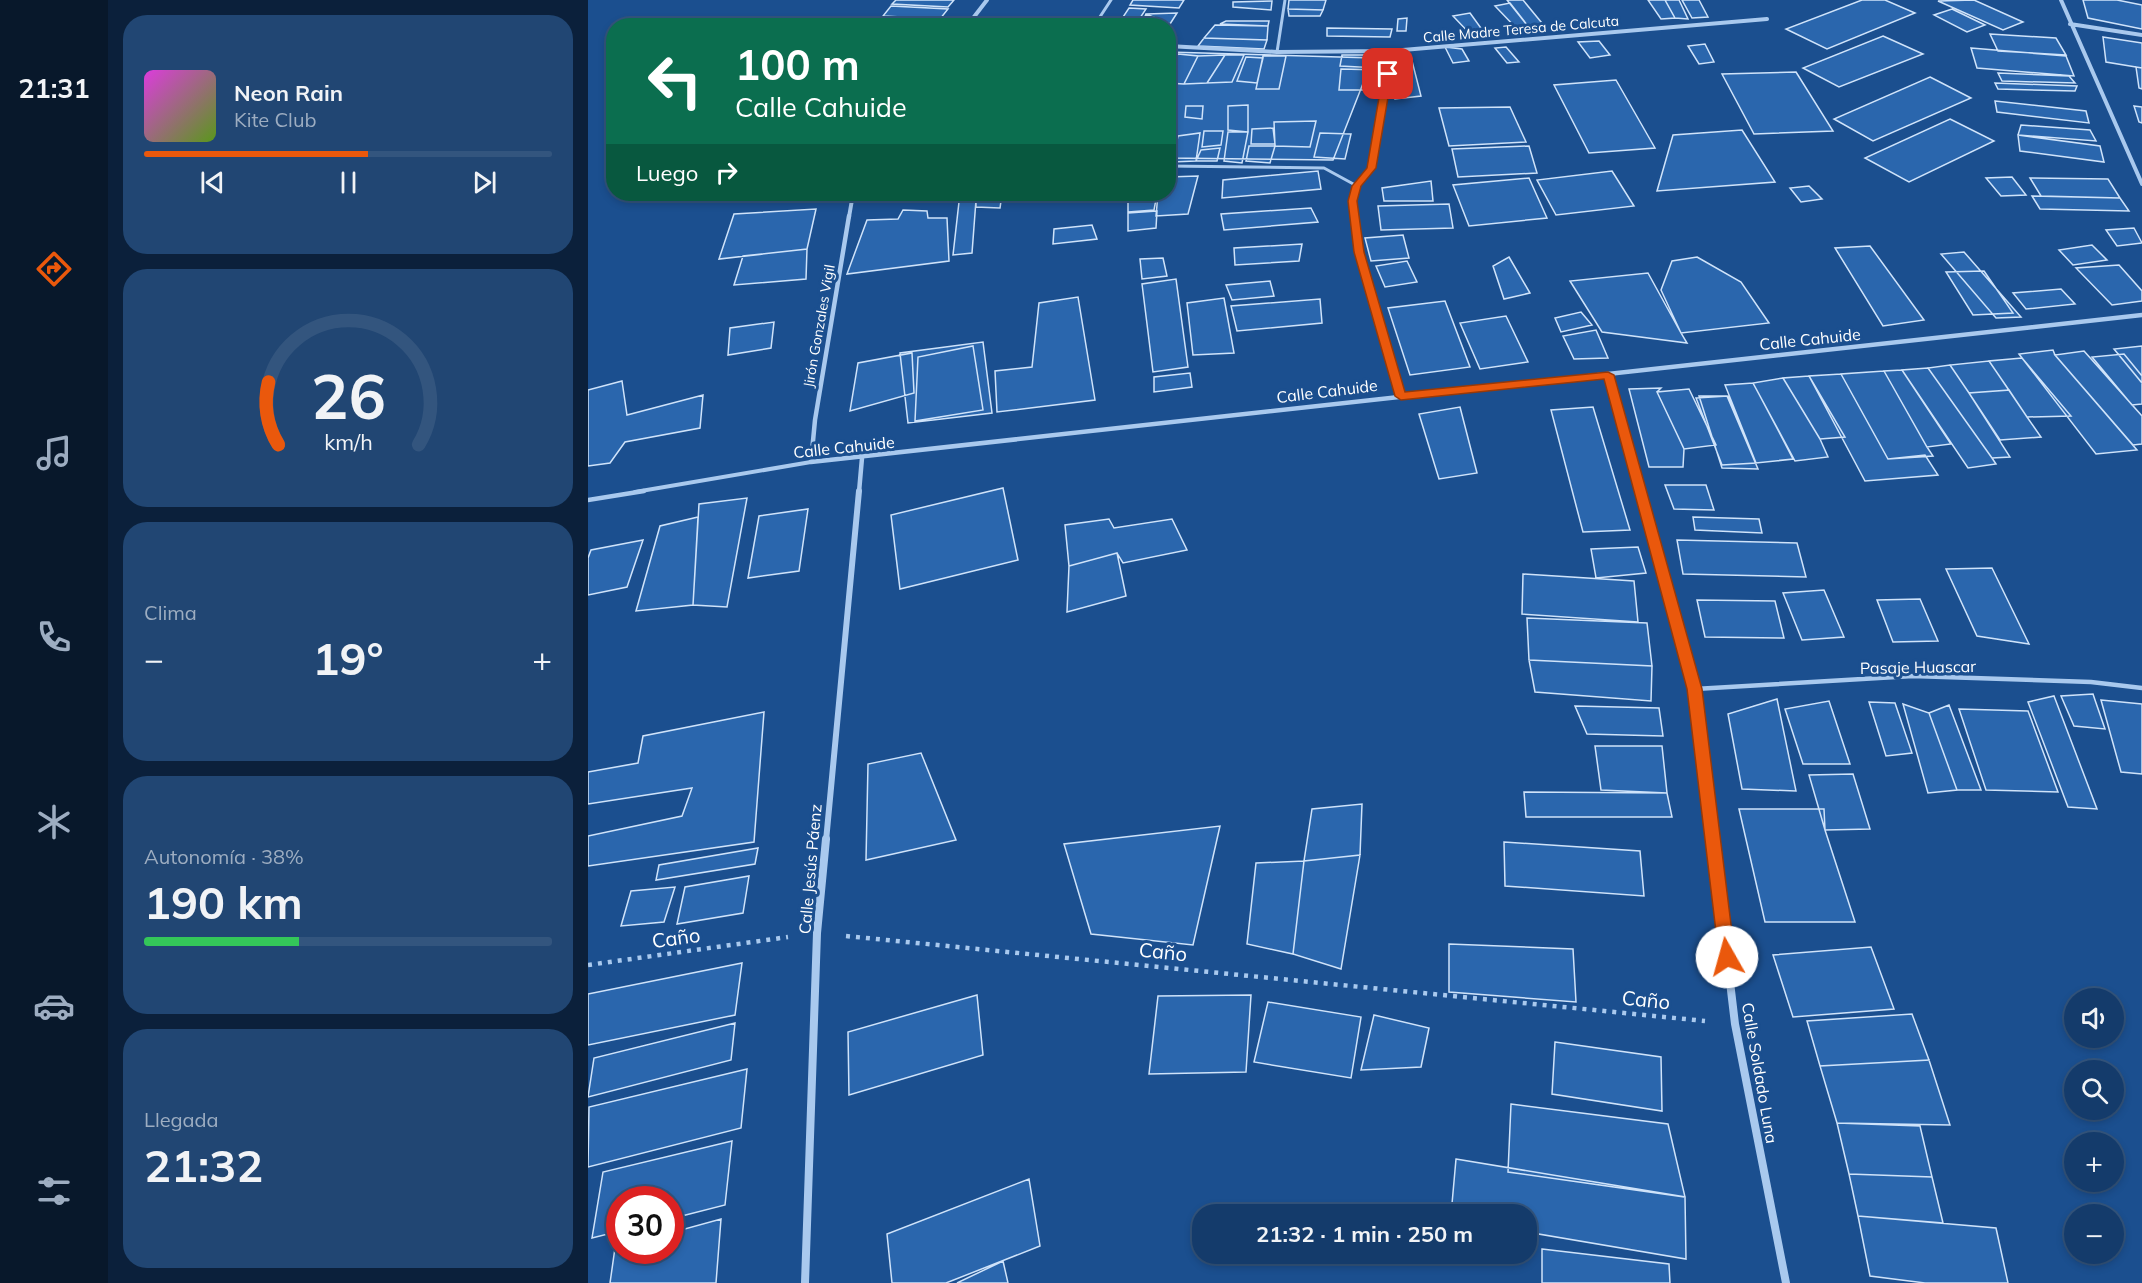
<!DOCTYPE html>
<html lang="es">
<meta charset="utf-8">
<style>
:root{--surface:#143b6b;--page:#214673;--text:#f1f3f6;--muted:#9dadc1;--line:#33557e;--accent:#ea580c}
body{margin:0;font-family:Mulish,sans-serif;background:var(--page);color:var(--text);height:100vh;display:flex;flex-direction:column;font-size:22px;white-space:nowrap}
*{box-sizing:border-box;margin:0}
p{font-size:20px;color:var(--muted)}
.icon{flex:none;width:33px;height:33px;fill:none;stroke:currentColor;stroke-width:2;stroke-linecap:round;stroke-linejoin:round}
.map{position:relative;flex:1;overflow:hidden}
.sheet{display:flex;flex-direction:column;gap:15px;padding:15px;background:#0b203b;width:480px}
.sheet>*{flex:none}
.top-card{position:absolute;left:18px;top:18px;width:570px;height:183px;border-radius:24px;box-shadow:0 3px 9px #0003,0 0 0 2px var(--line);background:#0b6e4f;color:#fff;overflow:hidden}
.buttons{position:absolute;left:1476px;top:988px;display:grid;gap:12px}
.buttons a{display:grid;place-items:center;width:60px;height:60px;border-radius:50%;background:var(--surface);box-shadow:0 3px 9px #0003,0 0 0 2px var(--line);font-size:30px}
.speed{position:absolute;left:18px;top:1186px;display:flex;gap:12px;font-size:30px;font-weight:700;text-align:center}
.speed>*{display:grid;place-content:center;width:78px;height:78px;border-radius:50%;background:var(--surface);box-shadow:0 3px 9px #0003,0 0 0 2px var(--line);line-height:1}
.speed .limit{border:9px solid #d22;background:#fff;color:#111}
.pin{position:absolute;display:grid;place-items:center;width:51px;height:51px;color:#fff;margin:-26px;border-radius:12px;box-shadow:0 3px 9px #0006}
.me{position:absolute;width:66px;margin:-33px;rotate:353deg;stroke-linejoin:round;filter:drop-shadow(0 0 4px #0008)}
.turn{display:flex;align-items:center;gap:21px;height:126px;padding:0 30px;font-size:27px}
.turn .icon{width:78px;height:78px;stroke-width:2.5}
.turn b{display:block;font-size:42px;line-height:51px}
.then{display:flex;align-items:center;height:57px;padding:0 30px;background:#0003;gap:12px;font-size:22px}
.big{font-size:45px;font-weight:700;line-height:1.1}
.sheet .tile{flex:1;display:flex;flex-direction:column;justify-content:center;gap:9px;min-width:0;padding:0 21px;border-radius:24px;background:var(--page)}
.sheet .dial{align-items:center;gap:0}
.dial svg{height:156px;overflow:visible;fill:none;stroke:var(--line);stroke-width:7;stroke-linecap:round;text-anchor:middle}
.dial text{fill:var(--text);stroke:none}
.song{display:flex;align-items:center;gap:18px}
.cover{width:72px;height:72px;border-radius:9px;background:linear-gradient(135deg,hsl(300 70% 55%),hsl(90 70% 35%))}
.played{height:6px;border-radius:3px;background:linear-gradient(90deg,var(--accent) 55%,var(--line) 55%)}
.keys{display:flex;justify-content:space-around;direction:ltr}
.heat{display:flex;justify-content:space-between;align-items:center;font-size:33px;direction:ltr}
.charge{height:9px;border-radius:4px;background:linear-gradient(90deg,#34c759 38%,var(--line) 0)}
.trip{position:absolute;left:604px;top:1204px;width:345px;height:60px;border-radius:24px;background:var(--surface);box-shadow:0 3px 9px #0003,0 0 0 2px var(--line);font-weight:700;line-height:60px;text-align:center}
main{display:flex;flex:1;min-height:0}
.menu{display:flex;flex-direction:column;width:108px;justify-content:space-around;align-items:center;background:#08182b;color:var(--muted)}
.menu .icon{width:42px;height:42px}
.menu .current{color:var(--accent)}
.menu b{font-size:27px;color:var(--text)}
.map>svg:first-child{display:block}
</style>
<main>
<nav class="menu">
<b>21:31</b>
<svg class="icon current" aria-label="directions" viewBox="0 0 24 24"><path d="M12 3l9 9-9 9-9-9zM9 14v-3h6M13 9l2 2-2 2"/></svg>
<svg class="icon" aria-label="music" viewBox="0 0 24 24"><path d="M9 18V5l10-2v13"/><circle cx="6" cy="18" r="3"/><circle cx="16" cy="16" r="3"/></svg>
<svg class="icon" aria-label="phone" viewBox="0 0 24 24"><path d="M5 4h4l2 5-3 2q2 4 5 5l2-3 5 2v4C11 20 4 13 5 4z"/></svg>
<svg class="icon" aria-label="climate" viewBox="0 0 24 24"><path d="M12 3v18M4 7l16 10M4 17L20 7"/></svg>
<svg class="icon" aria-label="car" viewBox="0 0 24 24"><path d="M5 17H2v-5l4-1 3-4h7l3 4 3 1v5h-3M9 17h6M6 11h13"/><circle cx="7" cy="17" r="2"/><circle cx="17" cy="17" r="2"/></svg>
<svg class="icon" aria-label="filters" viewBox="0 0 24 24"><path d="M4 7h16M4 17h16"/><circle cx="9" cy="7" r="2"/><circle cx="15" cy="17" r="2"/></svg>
</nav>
<section class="sheet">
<div class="tile">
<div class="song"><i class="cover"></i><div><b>Neon Rain</b><p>Kite Club</p></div></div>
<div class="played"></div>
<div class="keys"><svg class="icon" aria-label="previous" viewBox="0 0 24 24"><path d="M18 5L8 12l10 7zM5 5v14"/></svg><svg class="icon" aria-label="pause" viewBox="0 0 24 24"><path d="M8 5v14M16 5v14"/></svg><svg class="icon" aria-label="next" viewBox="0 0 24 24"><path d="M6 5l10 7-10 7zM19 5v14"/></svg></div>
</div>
<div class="tile dial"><svg viewBox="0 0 100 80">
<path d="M14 69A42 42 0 1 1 86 69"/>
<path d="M14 69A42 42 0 0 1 9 37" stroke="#ea580c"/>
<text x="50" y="56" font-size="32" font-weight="700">26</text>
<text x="50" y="72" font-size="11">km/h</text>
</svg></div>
<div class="tile"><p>Clima</p>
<div class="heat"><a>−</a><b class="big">19°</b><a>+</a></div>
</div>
<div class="tile"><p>Autonomía · 38%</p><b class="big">190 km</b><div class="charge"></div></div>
<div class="tile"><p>Llegada</p><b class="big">21:32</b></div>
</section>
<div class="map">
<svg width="1554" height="1283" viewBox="0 0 1554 1283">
<rect width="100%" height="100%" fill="#1b4f8f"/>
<path fill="#2a66ad" stroke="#cfe3fa" stroke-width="1.5" d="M308,0H366L360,7L304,4Z
M545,0H596L591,8L542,5Z
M701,0H738L735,10L700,9Z
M919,0H935L958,28L943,30Z
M1060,0H1077L1087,18L1073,19Z
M1077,0H1091L1100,19L1087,18Z
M1094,0H1111L1120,17L1104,18Z
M1274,0H1297L1327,13L1239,49L1198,29Z
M1386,0L1435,22L1415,30L1350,1Z
M1495,0H1529L1554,5V29L1500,18Z
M684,1L683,10L645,7V2Z
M922,3L943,30L931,31L907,6Z
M303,6L360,9L352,19L295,16Z
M541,8L558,9L550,21L533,20Z
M700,9L735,10L732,16H701Z
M1364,9L1397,25L1379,32L1346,15Z
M589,13L582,24L558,14Z
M882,13L898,35L884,36L865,16Z
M558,14L582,24L554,23Z
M819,18L818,31H809L810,19Z
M313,21L348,24L309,26Z
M638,21H681L680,26L632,24Z
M627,25L680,26L679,40L616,38Z
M739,28L804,29L802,37L739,36Z
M1402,34L1468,38L1478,55L1410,51Z
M1295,36L1335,54L1251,87L1215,68Z
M1515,37L1554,43V68L1518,62Z
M616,38L679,40L676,49L610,46Z
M1011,41L1022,55L1002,58L990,42Z
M1117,44L1126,62L1111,64L1100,46Z
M857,47L874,49L881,61L865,63Z
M918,47L931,62L919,63L907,48Z
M1383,48L1478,56L1486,76L1389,68Z
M580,52L785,58L745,160L580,158Z
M590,54L610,56L596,84L580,83V73Z
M637,55L619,83L596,84L610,56Z
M637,55H656L644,82L619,83Z
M754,55H795L791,68L752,66Z
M675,56H698L691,89H668Z
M658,57L675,58L669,83L649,81Z
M823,57L833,96L807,99V58Z
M1548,67L1554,68V89L1551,88Z
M753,69L792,70L784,90H751Z
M1208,72L1245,131L1166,134L1134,74Z
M1410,73L1481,76L1487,83L1414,81Z
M1342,77L1383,98L1285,141L1246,119Z
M1028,80L1067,148L1001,153L966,85Z
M1407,83L1489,86L1487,91L1410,89Z
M1407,101L1498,111L1501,123L1409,112Z
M660,105V132L640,130V106Z
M598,106H615L614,119L597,117Z
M1546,106L1554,107V123L1551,122Z
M922,107L938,142L861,146L851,108Z
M1362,119L1406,141L1321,182L1277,158Z
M728,121L722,147L687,146L686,122Z
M1433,125L1502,130L1508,141L1430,135Z
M685,128L687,144H663L664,129Z
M1154,130L1187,182L1069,191L1085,135Z
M616,131H635L633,145L614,147Z
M640,132H660L654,163L636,161Z
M612,133L608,161L584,162L590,136Z
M732,133L763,134L757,159L726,157Z
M1430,135L1512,146L1516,162L1432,151Z
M661,146H687L682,163L658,161Z
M941,146L949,173L870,177L864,149Z
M632,148L629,161H608L613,150Z
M730,171L733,189L634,198L635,180Z
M1024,171L1046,206L968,215L949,180Z
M610,176L600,214L568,216L570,194H580V177Z
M1424,177L1438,195L1413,196L1398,178Z
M941,178L959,218L881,226L865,185Z
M1442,178L1520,179L1532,198L1453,196Z
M843,181L845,201H796L794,188Z
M1221,186L1234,199L1213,202L1202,188Z
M388,194H414L412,208L388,207Z
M540,194H569L566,210L540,212Z
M1444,196L1532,198L1541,211L1452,209Z
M388,200L384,253L365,255L371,202Z
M861,204L865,228L793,230L790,206Z
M723,208L730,222L636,230L633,214Z
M228,209L219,249L131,259L146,214Z
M315,210L339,211L340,218H359L361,261L259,274L279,220L310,219Z
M569,211L568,228L540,231V213Z
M504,225L509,239L465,244L466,229Z
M1546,228L1554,243L1529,246L1518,230Z
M815,235L821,258L783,261L777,238Z
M714,244L711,261L647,265L646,248Z
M1504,245L1519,260L1485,265L1471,250Z
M1282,246L1336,320L1295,326L1247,248Z
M219,249L218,279L146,285L155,256Z
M1376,252L1433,317L1408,318L1353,254Z
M921,257L942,293L916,299L905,266Z
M1109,257L1153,282L1181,323L1093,333L1073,290L1084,261Z
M575,258L579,276L554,279L552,259Z
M819,261L829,282L797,287L788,266Z
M1531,265L1554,291V301L1524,305L1488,268Z
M1396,271L1425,313L1385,315L1358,272Z
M1060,273L1093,333L1099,343L1014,332L982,281Z
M588,279L600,367L565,372L554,284Z
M682,281L686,296L644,300L638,285Z
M1473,289L1487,304L1438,309L1425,293Z
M490,297L507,400L409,412L407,371L444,367L451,303Z
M636,298L646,353L605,355L599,303Z
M732,299L734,323L649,331L643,306Z
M857,301L882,367L822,375L800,308Z
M993,312L1004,325L973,332L967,318Z
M918,316L940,362L892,369L872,323Z
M186,322L183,348L140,355L142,328Z
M1008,330L1020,358L986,359L975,336Z
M395,342L404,413L320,423L312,353Z
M385,346L395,410L327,421L330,357Z
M1554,346V383L1526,349Z
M1465,350L1467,355L1549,450L1508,454L1431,354Z
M1496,351L1554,416V444L1545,445L1467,355Z
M324,353L326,393L262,411L270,363Z
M1536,354L1554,376V404L1544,405L1504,357Z
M1434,358L1483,416L1439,417L1401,361Z
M1401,361L1421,390L1381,393L1362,365Z
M1362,365L1381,393L1422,457L1404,458L1340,368Z
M1340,368L1404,458L1408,464L1380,468L1314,370Z
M1314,370L1363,444L1339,447L1296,371Z
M1296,371L1339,447L1345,456L1300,459L1253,374Z
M602,373L604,387L566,392V377Z
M1253,374L1300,459L1337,455L1350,475L1277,481L1221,376Z
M1221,376L1257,437L1232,439L1195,378Z
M1195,378L1232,439L1240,457L1207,461L1165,383Z
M34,381L39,415L115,395L112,428L37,442L22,463L0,466V390Z
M1165,383L1191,432L1205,459L1168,463L1137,385Z
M1073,388L1069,392L1096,449L1095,467H1061L1041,389Z
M1101,389L1128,445L1096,449L1069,392Z
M1421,390L1439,417L1453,437L1412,440L1381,393Z
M1111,396H1139L1170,469L1134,468Z
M1140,396L1168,463L1134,465L1108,398Z
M872,407L889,473L851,479L831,414Z
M1005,407L1042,530L995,532L963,410Z
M1077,485H1118L1126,510L1086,509Z
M415,488L430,560L312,589L303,515Z
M159,498L139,607L105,605L111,504Z
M220,509L211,571L160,578L171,516Z
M110,517L105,605L48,611L72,526Z
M1105,517L1171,519L1174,533L1107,530Z
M521,519L526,528L584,519L599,550L535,563L529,553L481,566L477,525Z
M55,540L39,587L0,595V558L3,550Z
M1089,540L1209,543L1218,577L1095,574Z
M1050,547L1058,573L1008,578L1003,549Z
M529,553L538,596L479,612L481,566Z
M1404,568L1441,644L1389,636L1358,569Z
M935,574L1046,581L1050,622L934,614Z
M1236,590L1256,637L1214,640L1195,593Z
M1332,599L1350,641L1305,642L1289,600Z
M1109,600L1187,601L1196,638L1117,637Z
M939,618L1059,623L1064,666L941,660Z
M941,660L1064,666L1063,701L947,692Z
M1505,694L1507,700L1517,729L1486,726L1473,696Z
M1466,696L1509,809L1480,807L1440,702Z
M1189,699L1208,791L1154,789L1140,714Z
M1513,700L1554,704V774L1533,772Z
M1241,701L1262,764H1215L1197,709Z
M1281,702L1307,703L1324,753L1298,756Z
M1315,704L1341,713L1369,790L1340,793Z
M1361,705L1393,790H1369L1341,713Z
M987,706L1071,708L1075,736L999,734Z
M1371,709L1440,711L1470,792L1398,790Z
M176,712L166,842L0,866V836L94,816L104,788L0,804V772L50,763L55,736Z
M1007,746H1074L1079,793L1013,790Z
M333,753L368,840L278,860L280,764Z
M1265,774L1282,829L1237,830L1221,775Z
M936,792L1079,793L1084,817H938Z
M774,804L772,855L716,861L724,809Z
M1151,809H1236L1237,830L1267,922H1177Z
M632,826L605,945L503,934L476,844Z
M916,842L1052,851L1056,896L917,886Z
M170,848L167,864L68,880L71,865Z
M772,855L753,969L705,954L716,861Z
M716,861L705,954L659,944L668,863Z
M161,876L155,913L89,924L97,887Z
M87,887L76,922L33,926L43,891Z
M861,944L985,949L988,1002L861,992Z
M1283,947L1306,1009L1205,1017L1185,955Z
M154,963L147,1015L0,1045V994Z
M389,995L395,1055L261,1095L260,1032Z
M663,995L658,1072L561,1074L570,996Z
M680,1002L773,1017L763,1078L666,1062Z
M1324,1014L1341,1060L1232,1066L1219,1021Z
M786,1015L841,1028L833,1067L773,1070Z
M147,1023L143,1060L0,1097L6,1058Z
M967,1042L1073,1057L1074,1111L964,1094Z
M1341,1060L1362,1125L1249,1123L1232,1066Z
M159,1069L153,1128L0,1167L1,1107Z
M923,1104L1080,1124L1097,1197L920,1172Z
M1249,1123L1332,1126L1344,1177L1261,1174Z
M144,1141L137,1205L82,1219V1200H32V1231L4,1238L15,1172Z
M868,1159L1097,1197L1098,1259L939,1232V1215H863Z
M1261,1174L1344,1177L1355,1223L1270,1216Z
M441,1179L452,1246L358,1283H304L299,1234Z
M1270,1216L1408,1228L1420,1283H1337L1282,1276Z
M133,1219L128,1283H22L27,1248L32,1247V1251H82V1233Z
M954,1249L1081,1264L1082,1283H954Z
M415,1261L420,1283H369Z"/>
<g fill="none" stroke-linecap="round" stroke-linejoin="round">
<path stroke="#a9c9ee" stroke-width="4.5" stroke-dasharray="4 6" stroke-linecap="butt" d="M258,936L1117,1021
M0,965L200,937"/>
<path stroke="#a9c9ee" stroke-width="3" d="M506,26L523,0
M689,52L697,0
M580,166L736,168L769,186"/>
<path stroke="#a9c9ee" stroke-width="4" d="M47,492L223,462"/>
<path stroke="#a9c9ee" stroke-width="4.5" d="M0,500L56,491
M1107,689L1325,676L1503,682L1554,688"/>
<path stroke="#a9c9ee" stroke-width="4" d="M1473,0L1554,184
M1482,24L1554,35
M379,26L399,0
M580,46L689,52L803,51L1179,19
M261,217L265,194
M767,217L765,201L769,186L784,168L803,51"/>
<path stroke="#a9c9ee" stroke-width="4.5" d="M261,216L227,420L223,462L1554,315
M767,216L771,252L813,396
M1020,375L1052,492
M271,492L274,458"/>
<path stroke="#a9c9ee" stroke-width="6" d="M1052,491L1107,689L1125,841
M238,841L271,491"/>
<path stroke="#a9c9ee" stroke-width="8" d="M1125,839L1147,1024L1198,1283
M217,1283L229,933L238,839"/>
</g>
<path fill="#ea580c" stroke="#983908" stroke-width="1.5" d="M800,72L804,74L788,168L773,186L769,201L776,252L817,392L1020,372L1026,375L1114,689L1147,957L1145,962L1139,965L1133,962L1131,957L1099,689L1016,379L813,400L807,396L766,252L760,201L764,186L779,168L795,74Z"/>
<g text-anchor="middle" stroke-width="6" stroke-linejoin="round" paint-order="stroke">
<g font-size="14" fill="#fff" stroke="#1b4f8f">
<text transform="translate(933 29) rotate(-5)" y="5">Calle Madre Teresa de Calcuta</text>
<text transform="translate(231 326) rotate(-80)" y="5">Jirón Gonzales Vigil</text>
</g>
<g font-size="16" fill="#fff" stroke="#1b4f8f">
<text transform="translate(1222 339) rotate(-6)" y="6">Calle Cahuide</text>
<text transform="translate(739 391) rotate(-7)" y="6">Calle Cahuide</text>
<text transform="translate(256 447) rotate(-6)" y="6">Calle Cahuide</text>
<text transform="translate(1330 667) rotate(-1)" y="6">Pasaje Huascar</text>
<text transform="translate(222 869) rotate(-85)" y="6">Calle Jesús Páenz</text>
<text transform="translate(1172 1073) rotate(80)" y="6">Calle Soldado Luna</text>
</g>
<g font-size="20" fill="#fff" stroke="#1b4f8f">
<text transform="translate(88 938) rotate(-8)" y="7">Caño</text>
<text transform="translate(575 952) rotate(6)" y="7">Caño</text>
<text transform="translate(1058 1000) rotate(6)" y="7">Caño</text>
</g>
</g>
</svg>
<div class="buttons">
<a><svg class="icon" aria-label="sound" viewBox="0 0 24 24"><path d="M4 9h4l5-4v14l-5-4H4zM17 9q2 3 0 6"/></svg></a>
<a><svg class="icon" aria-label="search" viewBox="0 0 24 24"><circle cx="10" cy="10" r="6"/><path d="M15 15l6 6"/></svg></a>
<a>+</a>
<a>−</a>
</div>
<div class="speed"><div class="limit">30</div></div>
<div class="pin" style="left:800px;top:74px;background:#d93025"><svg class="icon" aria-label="arrive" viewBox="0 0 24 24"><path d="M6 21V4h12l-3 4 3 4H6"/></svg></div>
<svg class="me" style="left:1139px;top:957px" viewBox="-20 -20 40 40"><circle r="19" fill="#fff"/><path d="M0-13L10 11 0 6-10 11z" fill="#ea580c"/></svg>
<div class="trip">21:32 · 1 min · 250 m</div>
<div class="top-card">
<div class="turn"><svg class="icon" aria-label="left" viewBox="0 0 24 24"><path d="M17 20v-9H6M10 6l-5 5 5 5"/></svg><div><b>100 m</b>Calle Cahuide</div></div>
<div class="then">Luego<svg class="icon" aria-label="right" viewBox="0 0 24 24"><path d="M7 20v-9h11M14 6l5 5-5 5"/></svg></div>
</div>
</div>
</main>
